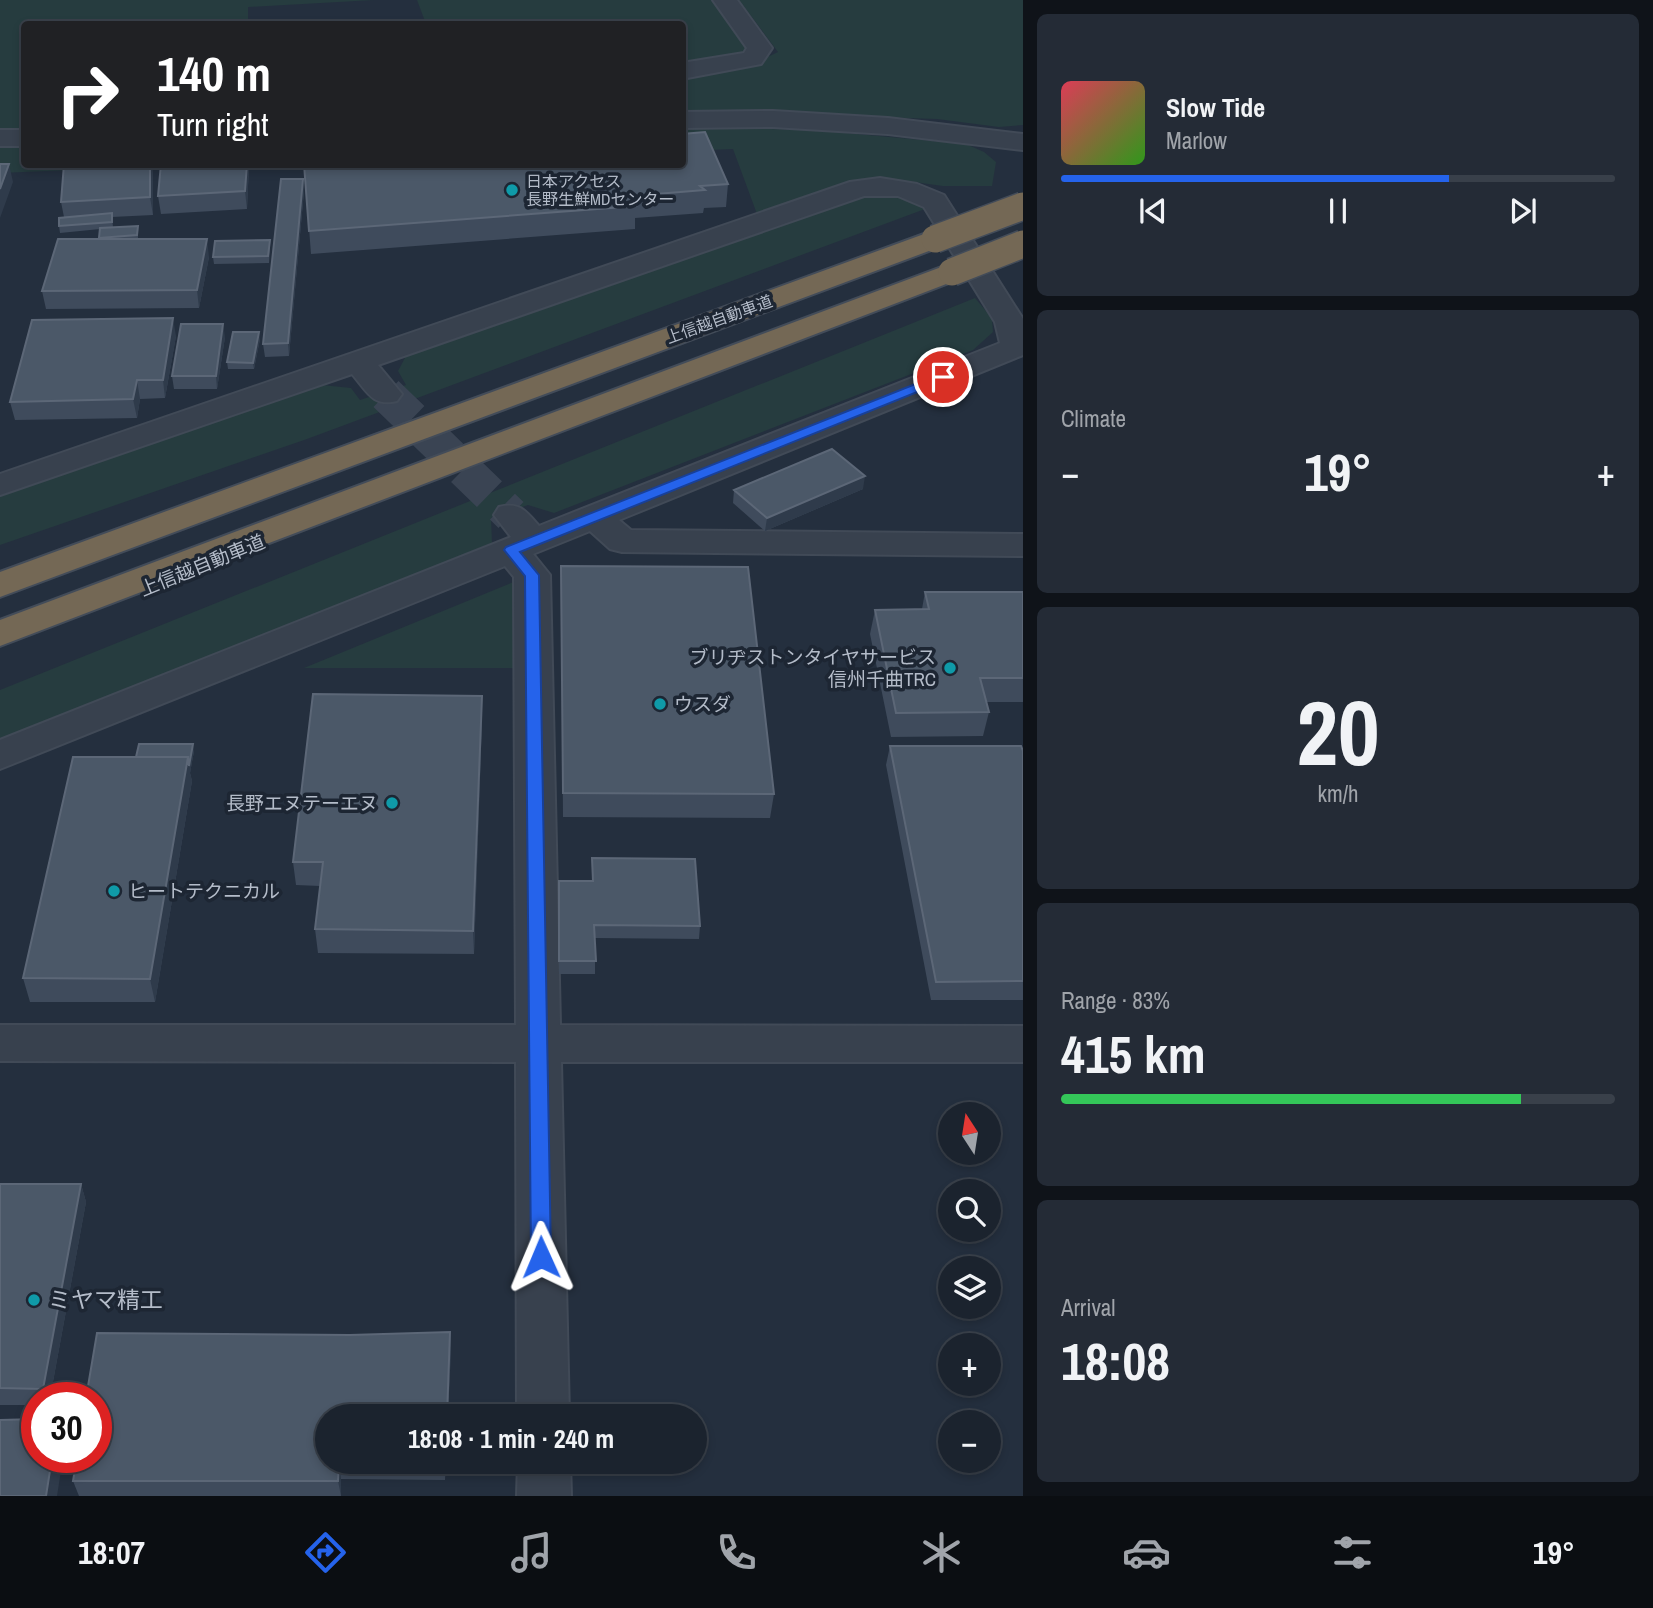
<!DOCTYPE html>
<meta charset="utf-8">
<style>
:root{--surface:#1b232e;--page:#242b36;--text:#f1f3f6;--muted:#a0a4aa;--line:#39404a;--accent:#2563eb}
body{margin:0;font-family:"Archivo Narrow","Noto Sans JP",sans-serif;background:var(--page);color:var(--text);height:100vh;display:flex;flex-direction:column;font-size:26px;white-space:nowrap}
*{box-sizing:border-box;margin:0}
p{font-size:23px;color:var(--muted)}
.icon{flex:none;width:38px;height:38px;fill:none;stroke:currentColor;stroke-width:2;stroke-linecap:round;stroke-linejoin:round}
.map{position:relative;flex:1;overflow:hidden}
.drawer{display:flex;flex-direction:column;gap:14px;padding:14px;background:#0f1319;width:630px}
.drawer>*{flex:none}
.top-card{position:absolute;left:21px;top:21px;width:665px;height:147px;border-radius:7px;box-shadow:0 4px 10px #0003,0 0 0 2px var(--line);background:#202124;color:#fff;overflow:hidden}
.needle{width:46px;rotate:348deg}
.buttons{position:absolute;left:938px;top:1102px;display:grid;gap:14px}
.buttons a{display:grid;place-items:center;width:63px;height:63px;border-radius:50%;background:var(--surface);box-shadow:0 4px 10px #0003,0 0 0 2px var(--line);font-size:35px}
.speed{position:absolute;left:21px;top:1382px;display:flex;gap:14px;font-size:35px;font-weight:700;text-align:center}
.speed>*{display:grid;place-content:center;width:91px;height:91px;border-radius:50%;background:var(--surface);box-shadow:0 4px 10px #0003,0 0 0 2px var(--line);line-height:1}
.speed .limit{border:10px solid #d22;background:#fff;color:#111}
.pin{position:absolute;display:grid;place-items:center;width:60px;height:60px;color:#fff;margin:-30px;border:4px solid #fff;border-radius:50%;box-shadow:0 2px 7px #0007}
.me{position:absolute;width:77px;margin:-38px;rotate:359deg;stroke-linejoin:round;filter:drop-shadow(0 0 5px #0008)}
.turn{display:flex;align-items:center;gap:24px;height:147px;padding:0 21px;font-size:32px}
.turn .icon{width:91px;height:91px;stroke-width:2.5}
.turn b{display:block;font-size:49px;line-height:60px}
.big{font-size:52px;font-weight:700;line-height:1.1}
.drawer .widget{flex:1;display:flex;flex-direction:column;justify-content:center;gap:10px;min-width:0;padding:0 24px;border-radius:10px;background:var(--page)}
.drawer .dial{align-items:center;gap:0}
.dial b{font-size:91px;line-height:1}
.song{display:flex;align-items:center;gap:21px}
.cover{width:84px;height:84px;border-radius:10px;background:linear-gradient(135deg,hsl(350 70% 55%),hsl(110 70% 35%))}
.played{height:7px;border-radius:4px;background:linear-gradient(90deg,var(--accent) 70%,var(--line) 70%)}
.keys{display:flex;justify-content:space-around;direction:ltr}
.heat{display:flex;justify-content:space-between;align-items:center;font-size:38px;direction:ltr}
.charge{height:10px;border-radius:5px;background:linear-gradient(90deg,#34c759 83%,var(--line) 0)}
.trip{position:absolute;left:315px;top:1404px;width:392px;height:70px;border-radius:35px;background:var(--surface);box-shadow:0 4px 10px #0003,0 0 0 2px var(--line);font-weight:700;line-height:70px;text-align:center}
.dock{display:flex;height:112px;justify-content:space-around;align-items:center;background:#0b0e12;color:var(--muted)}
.dock .icon{width:49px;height:49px}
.dock .current{color:var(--accent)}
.dock b{font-size:32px;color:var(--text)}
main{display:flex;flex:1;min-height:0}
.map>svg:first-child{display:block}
</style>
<main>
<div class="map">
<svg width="1023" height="1496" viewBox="0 0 1023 1496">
<rect width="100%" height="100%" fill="#242f3e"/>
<path fill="#263c3f" d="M0,0H374L248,7V24H24V132H0Z
M417,0H712L747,48L741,53L683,64L682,24H426Z
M739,0H1023V125L999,127L937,119L683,111V75L753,64L778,52Z
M728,128L813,130L966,144L984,152L996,162L992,186H943L885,178L846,185L757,214L733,149L683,151V129Z
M0,146H24V164L192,165L0,173Z
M867,195L903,198L925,209L307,439L0,545V492L322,385L351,388L360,400L406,385L398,371L407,354L647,267Z
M975,298L992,318L993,332L973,350L554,513L528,505L491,518L492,543L0,743V690Z
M516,581L515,668H304Z"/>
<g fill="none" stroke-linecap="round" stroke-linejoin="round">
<path stroke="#3a4453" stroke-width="36" stroke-dasharray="36 18" stroke-linecap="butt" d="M386,394L511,515"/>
<g stroke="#414a57" stroke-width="4">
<path id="minor" d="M713,0H737L772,48L761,64L682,79V63L744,53L747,48Z
M773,111L888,118L1023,134V150L888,134L773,127L682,128V112Z
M0,130H24V146H0Z
M880,178L917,184L944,195L1023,319V355L619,520L631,530L1023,534V556L622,552L610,549L590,531L533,554L550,575L560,1025L1023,1026V1062H561L569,1416H517L516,1062L0,1061V1025H516L514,577L505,566L0,769V740L511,537L494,515L499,507C520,502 526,511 539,526L1000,343L995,322L924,207L898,196H864L378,365L402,394L397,401C372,407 367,391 352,374L0,495V474L850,182Z
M518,1461H570L571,1496H517Z"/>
</g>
<g stroke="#434c59" stroke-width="4">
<path id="highway" d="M935,230L945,233L949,239L945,245L0,597V572Z
M952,263L962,266L967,272L962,278L0,646V620Z"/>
</g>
<use href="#minor" fill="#38414e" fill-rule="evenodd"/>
<use href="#highway" fill="#746855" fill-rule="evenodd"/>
<g stroke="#434c59" stroke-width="30" stroke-linecap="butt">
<path id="highway-bridge" d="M935,239L1023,206
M952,272L1023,244"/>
</g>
<use href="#highway-bridge" stroke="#746855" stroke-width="27"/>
</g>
<path fill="#3f4b5c" d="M249,164L247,209L161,214L158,196Z
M304,164L728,184L726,207L704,208L703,213L635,218V229L311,254Z
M153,172V215L112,217L113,227L138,226V239L209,257L199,308L46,309L42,291L99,239L100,229L60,233L59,226L64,217L61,202Z
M303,179L304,191L289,356L265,357L263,344Z
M270,247L269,263L214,264L213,257Z
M176,336L165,398L140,399L137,418L15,420L10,402Z
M225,337L217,389H174L172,376Z
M260,339L254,369H228L227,362Z
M863,489L765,531L733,503L734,490Z
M561,566L774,794L770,818L563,817Z
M925,592H1023V702H986L989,712L983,736L891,737L870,634L875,610L922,609Z
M482,696V720L474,954L318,953L315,929L320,886L296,885L293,862Z
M890,746L1023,751V1000H931L886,765Z
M194,751L190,773L192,781L155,1002H30L23,978L136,757Z
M592,858L700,926L699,939L595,938V974H559L558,894L592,881Z
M0,1184H81L86,1202L50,1398H37V1405H0Z
M450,1332L451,1349L445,1480L341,1479V1496H79L73,1481L350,1335Z"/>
<path fill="#2f3b4b" d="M9,164L13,182L0,218V189Z
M150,164H152L153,172V215L150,197Z
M247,164H249V166L247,209L245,191Z
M303,179L304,191L289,356L288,343Z
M207,239L209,257L199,308L197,290Z
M173,318L176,336L165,398L163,380Z
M223,324L225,337L217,389L216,376Z
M259,332L260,339L254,369L253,363Z
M137,380L140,399L137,418L133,399Z
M865,476L863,489L765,531L767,518Z
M482,696V720L474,954L473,931Z
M193,744L194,751L190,773L192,781L155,1002L150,979L188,757Z
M81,1184L86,1202L50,1398H46L43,1389Z
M450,1332L451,1349L448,1416H447Z
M52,1458H63L57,1496H46Z
M445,1461H446L445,1480Z
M339,1463L341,1479V1496L338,1481Z"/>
<path fill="#4b5868" stroke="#5c6777" stroke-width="2" d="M705,132L728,184L700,186L705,190L632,196L636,206L309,231L304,164H682V134Z
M0,164H9L0,189Z
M64,164H150V197L61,202Z
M161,164H247L245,191L158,196Z
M281,179H303L288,343L263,344Z
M112,213V222L59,226V218Z
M138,226L137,235L99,238L100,228Z
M58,239H207L197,290L42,291Z
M270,240L268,256L213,257L215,241Z
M173,318L163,380H137L133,399L10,402L32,320Z
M181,324H223L216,376H172Z
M233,332H259L253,363L227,362Z
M832,449L865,476L767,518L734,490Z
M561,566L748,567L774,794L563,793Z
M925,592H1023V678H980L989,712L896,713L875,610L929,609Z
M313,694L482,696L473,931L315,929L323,862H293Z
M139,744H193L189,766L188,757H136Z
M890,746H1021L1023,751V981L936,982Z
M73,757H188L150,979L23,978Z
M592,858L695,859L700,926L594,925L596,961H559V881H593Z
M0,1184H81L43,1389L0,1388Z
M450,1332L447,1416H327V1461H445L444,1465L339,1463L338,1481H73L77,1458H96V1398H86L97,1333L350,1335Z
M37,1419V1458H52L46,1496H0V1420Z"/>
<path fill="#2563eb" stroke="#184099" stroke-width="2" d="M943,373L947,374V380L520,552L539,575L551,1257L548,1263L541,1266L534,1263L531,1257L525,576L504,550L506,547Z"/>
<g fill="#0f9aa8" stroke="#1d2633" stroke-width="2.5">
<circle cx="512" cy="190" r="7"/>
<circle cx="950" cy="668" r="7"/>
<circle cx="660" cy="704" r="7"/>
<circle cx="392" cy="803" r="7"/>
<circle cx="114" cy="891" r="7"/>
<circle cx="34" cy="1300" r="7"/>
</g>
<g text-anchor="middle" stroke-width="7" stroke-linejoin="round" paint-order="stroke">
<g font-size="16" fill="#b4bcc9" stroke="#1d2633" text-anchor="start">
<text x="526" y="187">日本アクセス<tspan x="526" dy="18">長野生鮮MDセンター</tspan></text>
</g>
<g font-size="16" fill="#b4bcc9" stroke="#1d2633">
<text transform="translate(719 319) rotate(-20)" y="6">上信越自動車道</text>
</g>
<g font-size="19" fill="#b4bcc9" stroke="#1d2633">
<text transform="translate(202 565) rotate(-22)" y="7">上信越自動車道</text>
</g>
<g font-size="19" fill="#b4bcc9" stroke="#1d2633" text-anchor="end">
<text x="936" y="664">ブリヂストンタイヤサービス<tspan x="936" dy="22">信州千曲TRC</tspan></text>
<text x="674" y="711" text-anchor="start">ウスダ</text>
<text x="378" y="810">長野エヌテーエヌ</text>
<text x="128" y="898" text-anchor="start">ヒートテクニカル</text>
</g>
<g font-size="23" fill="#b4bcc9" stroke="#1d2633" text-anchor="start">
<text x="48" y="1308">ミヤマ精工</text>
</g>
</g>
</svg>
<div class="buttons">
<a><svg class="needle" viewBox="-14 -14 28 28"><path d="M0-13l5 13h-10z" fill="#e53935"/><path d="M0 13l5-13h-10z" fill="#a0a4aa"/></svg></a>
<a><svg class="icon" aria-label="search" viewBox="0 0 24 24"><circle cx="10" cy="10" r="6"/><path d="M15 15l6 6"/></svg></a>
<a><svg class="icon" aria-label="layers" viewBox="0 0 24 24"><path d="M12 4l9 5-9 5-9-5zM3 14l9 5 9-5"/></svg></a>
<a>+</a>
<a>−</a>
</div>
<div class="speed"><div class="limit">30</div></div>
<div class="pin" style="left:943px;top:377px;background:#d93025"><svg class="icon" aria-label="arrive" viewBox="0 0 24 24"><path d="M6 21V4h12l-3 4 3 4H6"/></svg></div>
<svg class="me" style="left:541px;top:1257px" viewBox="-20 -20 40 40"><path d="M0-17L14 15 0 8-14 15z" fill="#2563eb" stroke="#fff" stroke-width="4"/></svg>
<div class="trip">18:08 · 1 min · 240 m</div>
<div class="top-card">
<div class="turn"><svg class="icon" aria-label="right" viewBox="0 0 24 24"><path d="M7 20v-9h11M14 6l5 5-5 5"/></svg><div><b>140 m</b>Turn right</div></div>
</div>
</div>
<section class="drawer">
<div class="widget">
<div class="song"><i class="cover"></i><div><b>Slow Tide</b><p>Marlow</p></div></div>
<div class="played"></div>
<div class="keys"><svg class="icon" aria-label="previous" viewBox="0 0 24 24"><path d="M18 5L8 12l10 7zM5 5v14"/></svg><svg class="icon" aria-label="pause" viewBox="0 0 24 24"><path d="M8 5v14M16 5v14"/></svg><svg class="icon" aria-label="next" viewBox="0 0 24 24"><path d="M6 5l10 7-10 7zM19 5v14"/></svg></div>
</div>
<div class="widget"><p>Climate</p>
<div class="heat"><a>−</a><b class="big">19°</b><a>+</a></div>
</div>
<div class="widget dial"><b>20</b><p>km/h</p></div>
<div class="widget"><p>Range · 83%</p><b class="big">415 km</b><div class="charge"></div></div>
<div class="widget"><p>Arrival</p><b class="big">18:08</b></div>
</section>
</main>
<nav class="dock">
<b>18:07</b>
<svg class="icon current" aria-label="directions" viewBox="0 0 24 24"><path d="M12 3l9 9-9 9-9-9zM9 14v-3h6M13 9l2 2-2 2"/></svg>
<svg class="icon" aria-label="music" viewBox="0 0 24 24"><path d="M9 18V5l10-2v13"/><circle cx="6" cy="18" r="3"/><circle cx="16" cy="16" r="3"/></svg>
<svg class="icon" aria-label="phone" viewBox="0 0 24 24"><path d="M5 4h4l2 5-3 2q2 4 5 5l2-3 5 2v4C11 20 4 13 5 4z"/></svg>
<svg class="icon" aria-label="climate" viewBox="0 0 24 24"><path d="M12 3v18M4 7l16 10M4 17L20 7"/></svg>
<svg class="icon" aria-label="car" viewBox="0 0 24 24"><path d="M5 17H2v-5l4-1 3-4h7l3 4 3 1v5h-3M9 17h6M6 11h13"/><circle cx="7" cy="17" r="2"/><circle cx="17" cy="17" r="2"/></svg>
<svg class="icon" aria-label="filters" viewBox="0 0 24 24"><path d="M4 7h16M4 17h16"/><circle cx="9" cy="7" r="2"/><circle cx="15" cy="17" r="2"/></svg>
<b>19°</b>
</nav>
